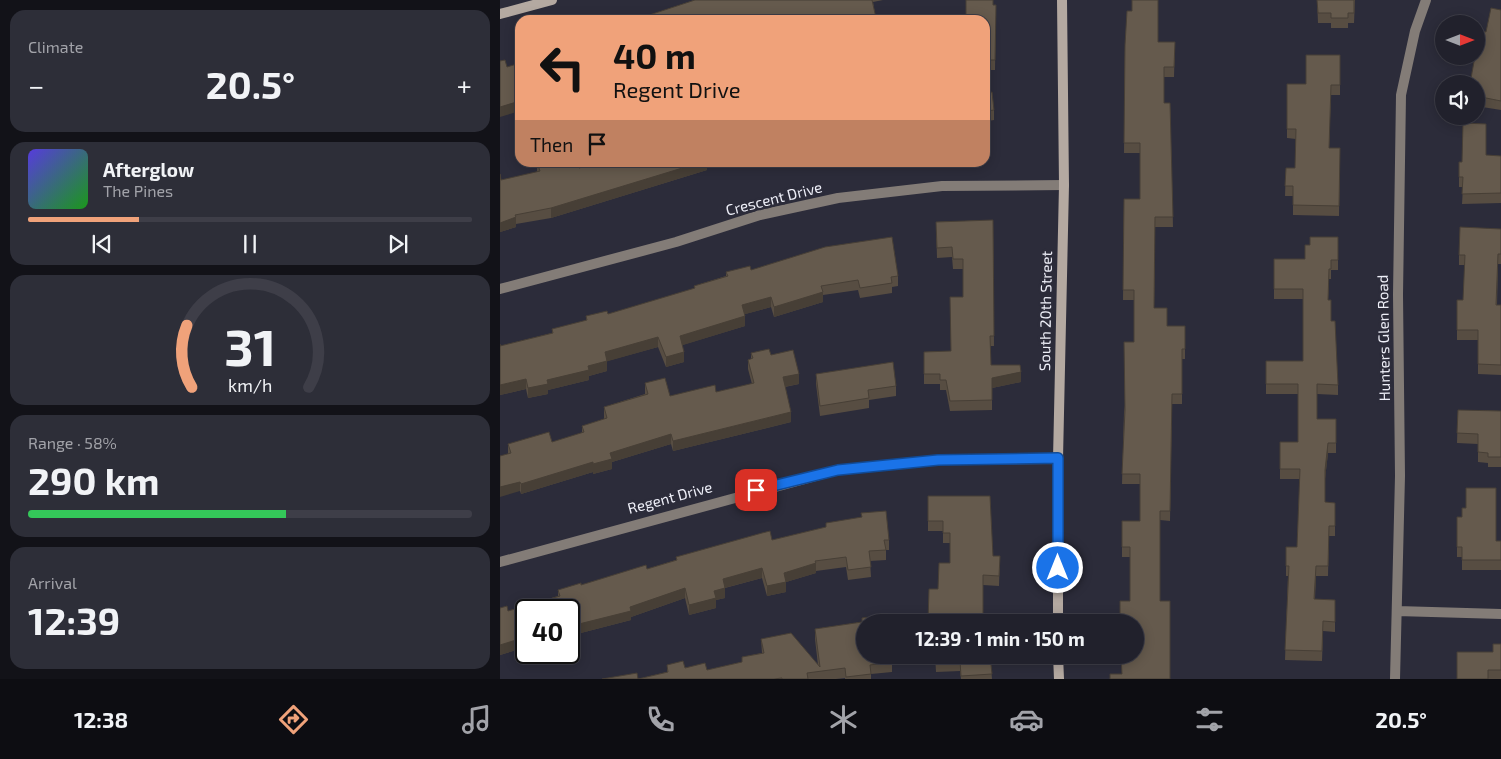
<!DOCTYPE html>
<meta charset="utf-8">
<style>
:root{--surface:#21212c;--page:#2d2e38;--text:#f1f3f6;--muted:#a2a3a9;--line:#3e3e48;--accent:#f0a27a}
body{margin:0;font-family:"Exo 2",sans-serif;background:var(--page);color:var(--text);height:100vh;display:flex;flex-direction:column;font-size:19px;white-space:nowrap}
*{box-sizing:border-box;margin:0}
p{font-size:16px;color:var(--muted)}
.icon{flex:none;width:28px;height:28px;fill:none;stroke:currentColor;stroke-width:2;stroke-linecap:round;stroke-linejoin:round}
.map{position:relative;flex:1;overflow:hidden}
.side{display:flex;flex-direction:column;gap:10px;padding:10px;background:#121218;width:500px}
.side>*{flex:none}
.hud{position:absolute;left:15px;top:15px;width:475px;height:152px;border-radius:15px;box-shadow:0 2px 12px #0003,0 0 0 1px var(--line);background:#f0a27a;color:#111;overflow:hidden}
.needle{width:32px;rotate:90deg}
.buttons{position:absolute;left:935px;top:15px;display:grid;gap:10px}
.buttons a{display:grid;place-items:center;width:50px;height:50px;border-radius:50%;background:var(--surface);box-shadow:0 2px 12px #0003,0 0 0 1px var(--line);font-size:25px}
.speed{position:absolute;left:15px;top:599px;display:flex;gap:10px;font-size:25px;font-weight:700;text-align:center}
.speed>*{display:grid;place-content:center;width:65px;height:65px;border-radius:50%;background:var(--surface);box-shadow:0 2px 12px #0003,0 0 0 1px var(--line);line-height:1}
.speed .limit{border:2px solid #111;border-radius:8px;background:#fff;color:#111}
.pin{position:absolute;display:grid;place-items:center;width:42px;height:42px;color:#fff;margin:-21px;border-radius:10px;box-shadow:0 2px 8px #0006}
.me{position:absolute;width:55px;margin:-28px;rotate:0deg;stroke-linejoin:round;filter:drop-shadow(0 0 4px #0008)}
.turn{display:flex;align-items:center;gap:18px;height:105px;padding:0 15px;font-size:22px}
.turn .icon{width:65px;height:65px;stroke-width:2.5}
.turn b{display:block;font-size:35px;line-height:42px}
.then{display:flex;align-items:center;height:48px;padding:0 15px;background:#0003;gap:10px;font-size:19px}
.big{font-size:38px;font-weight:700;line-height:1.1}
.side .widget{flex:1;display:flex;flex-direction:column;justify-content:center;gap:8px;min-width:0;padding:0 18px;border-radius:15px;background:var(--page)}
.side .dial{align-items:center;gap:0}
.dial svg{height:130px;overflow:visible;fill:none;stroke:var(--line);stroke-width:7;stroke-linecap:round;text-anchor:middle}
.dial text{fill:var(--text);stroke:none}
.song{display:flex;align-items:center;gap:15px}
.cover{width:60px;height:60px;border-radius:8px;background:linear-gradient(135deg,hsl(250 70% 55%),hsl(120 70% 35%))}
.played{height:5px;border-radius:2px;background:linear-gradient(90deg,var(--accent) 25%,var(--line) 25%)}
.keys{display:flex;justify-content:space-around;direction:ltr}
.heat{display:flex;justify-content:space-between;align-items:center;font-size:28px;direction:ltr}
.charge{height:8px;border-radius:4px;background:linear-gradient(90deg,#34c759 58%,var(--line) 0)}
.trip{position:absolute;left:356px;top:614px;width:288px;height:50px;border-radius:25px;background:var(--surface);box-shadow:0 2px 12px #0003,0 0 0 1px var(--line);font-weight:700;line-height:50px;text-align:center}
.tabs{display:flex;height:80px;justify-content:space-around;align-items:center;background:#0d0d12;color:var(--muted)}
.tabs .icon{width:35px;height:35px}
.tabs .on{color:var(--accent)}
.tabs b{font-size:22px;color:var(--text)}
main{display:flex;flex:1;min-height:0}
.map>svg:first-child{display:block}
</style>
<main>
<section class="side">
<div class="widget"><p>Climate</p>
<div class="heat"><a>−</a><b class="big">20.5°</b><a>+</a></div>
</div>
<div class="widget">
<div class="song"><i class="cover"></i><div><b>Afterglow</b><p>The Pines</p></div></div>
<div class="played"></div>
<div class="keys"><svg class="icon" aria-label="previous" viewBox="0 0 24 24"><path d="M18 5L8 12l10 7zM5 5v14"/></svg><svg class="icon" aria-label="pause" viewBox="0 0 24 24"><path d="M8 5v14M16 5v14"/></svg><svg class="icon" aria-label="next" viewBox="0 0 24 24"><path d="M6 5l10 7-10 7zM19 5v14"/></svg></div>
</div>
<div class="widget dial"><svg viewBox="0 0 100 80">
<path d="M14 69A42 42 0 1 1 86 69"/>
<path d="M14 69A42 42 0 0 1 11 31" stroke="#f0a27a"/>
<text x="50" y="56" font-size="32" font-weight="700">31</text>
<text x="50" y="72" font-size="11">km/h</text>
</svg></div>
<div class="widget"><p>Range · 58%</p><b class="big">290 km</b><div class="charge"></div></div>
<div class="widget"><p>Arrival</p><b class="big">12:39</b></div>
</section>
<div class="map">
<svg width="1001" height="679" viewBox="0 0 1001 679">
<rect width="100%" height="100%" fill="#2c2c3a"/>
<g fill="none" stroke-linecap="round" stroke-linejoin="round">
<path stroke="#837c77" stroke-width="10" d="M0,289L176,242L260,215L338,198L442,186L564,185
M0,562L338,470L438,460L558,459
M897,611L1001,614
M895,679L900,476L898,295L901,95L915,31L926,0"/>
<path stroke="#b4a9a1" stroke-width="10" d="M0,14L52,0
M558,622V459L564,185L562,0
M558,655L559,679"/>
</g>
<path fill="#574d42" d="M195,0H383L373,2L376,20H134Z
M817,0H855L854,23H848V28H831V23H818Z
M493,5H496L495,70H486L488,93L494,110V120L488,121V134H485V20Z
M1001,10V110L976,106V84L986,32Z
M658,42H675L674,77H664V103H670L673,227H655L654,308L667,326H685V359H682V404H672L670,521L660,520L622,674L630,601V557H622V521H640V484H622L624,412L634,342V300H623L624,199H640V153H624L625,45Z
M840,55V95H831L829,148H840L839,216L793,215V196H785L786,168H795L796,139L787,138V84H806Z
M986,155L1001,156V203L962,204L963,187H959V162H962Z
M37,162L79,168L97,166L110,162H222L207,168V170L51,218L16,224V227L0,232V174L1,180L37,172Z
M493,220L494,346H490L491,365L521,382L492,388V410L450,411L446,390H440V384H424V352L451,351L463,297V269H453L452,257L437,258L436,222Z
M1001,229V264H998L997,305H1001V375L978,374V340H957V300H963L965,265H959V255Z
M838,237V270H831V279H829L828,300L838,385V395L817,394V419H836V453H828L825,479V502L835,503V536H829L828,576H816L815,599L835,600V632L823,631L822,661L785,660L788,576H786V547H797L800,479H780V442H798V394H766V361H803V299H774V259H805L810,245Z
M251,270L398,276V286L392,287V293L360,298L358,290L323,295V302L274,317L271,307L245,314V326L182,345L184,362L166,367L158,347L107,361V371L89,376V380L48,390V394L28,398L26,389L0,395V344V346L52,333V329L86,321V316L108,314L194,289V286L226,276V272Z
M251,353L271,355L299,384L285,387L291,422L173,451L171,444L112,462V469L93,474V472L21,494L8,454V444L52,442L82,433V426L104,419V407L145,394V383L170,396L216,392L252,384L248,369V360L251,359Z
M316,374L396,386V396L369,400V408L320,416L316,384Z
M958,410L1001,411V467H988V463L978,462V444L957,443Z
M428,496L493,556H500L499,586L483,585L438,589L450,563V543H443V531H428Z
M957,517L996,541H1001V570H962V557H957Z
M326,523L389,540V550H386V560L370,561L371,577L348,580L346,567L316,571V573L286,582V592L267,596L262,578L225,588V598L216,600V608L189,615L185,598L131,617V620L73,635V642L26,610V647L0,655V608L8,611L58,596V590L81,585L147,569L176,560V557L272,540L326,527Z
M362,618L392,662V672L371,674V679H345V678L336,679H102H138L167,672V665L207,670L242,662V657L262,653L261,639L318,665L315,639V629L362,622Z
M1001,644V679H957L993,652Z
M435,655H490L492,679H461L460,671L436,672Z"/>
<path fill="#473f36" d="M20,101V111L0,117V107Z
M202,162H222L207,168V170L51,218V208Z
M16,217V227L0,232V223Z
M323,292V302L274,317V307Z
M271,297V307L242,315V305Z
M245,316V326L180,346V336Z
M158,337V347L105,362V352Z
M184,352V362L166,367V357Z
M107,361V371L89,376V380L48,390V394L28,398V388L47,380L88,366Z
M521,372V382L492,388V378Z
M299,374V384L283,387V377Z
M26,379V389L0,395V385Z
M291,412V422L173,451V441Z
M171,434V444L112,462V469L93,474V464L110,453Z
M828,443V453L825,479V470Z
M93,462V472L21,494V484Z
M20,482V491L0,497V487Z
M316,563V573L286,582V592L267,596V586L284,573Z
M816,566V576L814,609V599Z
M262,568V578L224,588H225V598L216,600V608L189,615V605L223,579Z
M185,588V598L131,617V620L73,635V642L69,644V634L71,626Z
M26,637V647L0,655V645Z
M39,652H49L39,655Z"/>
<path fill="#655a4d" stroke="#473f36" d="M195,0H372L376,18L364,20H295L294,15L267,20H134Z
M466,0H493V5H496L495,60H486L488,93L492,92L494,110L487,111L488,124H485V20H466Z
M632,0H658V42H675L674,67H664V103H670L673,217H655L654,308H667V326H685V349H682V394H672L670,511H660V601H670V679H610V674H622L621,655H635V622H620V601H630V547H622V521H640V474H622L625,410L624,342H634V290H623L624,199H640V143H624L625,45L627,11H632Z
M817,0H854V13H848V18H831V13H818Z
M991,8L1001,10V101L976,96V84H970L975,56H976V51L980,31L986,32Z
M806,55H840V85H831L829,148H840L839,206L793,205V186H785L786,168H795L796,129H787V84H806Z
M5,60L7,67L20,63V101L0,107V61Z
M963,123L986,124V155L1001,156V193L962,194L963,177H959V162H962Z
M37,162H78L79,168L96,163L97,166L110,162H202L51,208L15,215L16,217L0,223V174L1,180L40,171Z
M493,220L494,336H490L491,365H520L521,372L492,378V400L450,401L446,380H440V374H424V352L451,351L450,297H463V259H453L452,247L437,248L436,222Z
M960,227L1001,229V254H998L996,305H1001V365L978,364V330H957V300H963L965,255H959Z
M392,237L398,276L391,277L392,283L360,288L358,280L321,286L323,292L274,307L271,297L242,305L245,316L180,336L184,352L166,357L158,337L105,352L107,361L88,366L89,370L47,380L48,384L28,388L26,379L0,385V344V346L53,333L52,329L87,320L86,316L107,311L108,314L195,288L194,286L228,276L226,272L250,266L251,270L325,247Z
M810,237H838V260H831V269H829L828,300H831V321H835L838,385L817,384V419H836V443H828L825,470V502L835,503V526H829L828,566H816L814,599L835,600V622L823,621L822,651L785,650L789,566H786V547H797L800,469H780V442H798V384H766V361H803V289H774V259H805V245H810Z
M269,349L271,355L293,350L299,374L283,377L291,412L173,441L171,434L110,453L112,459L93,464V462L21,484L20,482L0,487V456L11,453L8,444L49,432L52,442L84,432L82,426L107,418L104,407L148,394L145,383L165,378L170,396L215,385L216,392L254,383L248,360L253,358L251,353Z
M393,362L396,386L368,390L369,398L320,406L316,374Z
M958,410L1001,411V457H988V453L978,452V434L957,433Z
M966,488H996V541H1001V560H962V547H957V517H962V508H966Z
M428,496H490L493,556H500L499,576L483,575V622H428L429,589H438L439,563H450V533H443V521H428Z
M386,511L389,540H384L386,550L369,551L371,567L348,570L346,557L315,561L316,563L284,573L286,582L267,586L262,568L223,579L225,588L214,591L216,598L189,605L185,588L130,607L131,611L71,626L73,632L69,634V610H26V637L0,645V608L7,606L8,611L60,596L58,590L81,583V585L146,565L147,569L177,560L176,557L262,533L270,531L272,540L326,527V523L362,517L361,513Z
M386,615L387,622H365V655H391L392,662L370,665L371,674L346,677L345,668L307,673L308,679H282V678L274,679H102L137,673L138,679L168,672L167,665L183,661L185,668L205,663L207,670L242,662V657L264,653L261,639L291,633L320,667L315,629L362,622V618Z
M993,644H1001V670H988V679H957V652H993Z
M435,655H490L492,674L461,676L460,661L436,663Z"/>
<g fill="none" stroke-linecap="round" stroke-linejoin="round">
<g stroke="#114b97" stroke-width="12">
<path id="route" d="M256,490L338,470L438,460L558,458V568"/>
</g>
<use href="#route" stroke="#1a73e8" stroke-width="9"/>
</g>
<g text-anchor="middle" stroke-width="5" stroke-linejoin="round" paint-order="stroke">
<g font-size="15" fill="#edeef7" stroke="#2c2c3a">
<text transform="translate(274 199) rotate(-14)" y="5">Crescent Drive</text>
<text transform="translate(546 311) rotate(-89)" y="5">South 20th Street</text>
<text transform="translate(884 338) rotate(-91)" y="5">Hunters Glen Road</text>
<text transform="translate(170 498) rotate(-15)" y="5">Regent Drive</text>
</g>
</g>
</svg>
<div class="buttons">
<a><svg class="needle" viewBox="-14 -14 28 28"><path d="M0-13l5 13h-10z" fill="#e53935"/><path d="M0 13l5-13h-10z" fill="#a2a3a9"/></svg></a>
<a><svg class="icon" aria-label="sound" viewBox="0 0 24 24"><path d="M4 9h4l5-4v14l-5-4H4zM17 9q2 3 0 6"/></svg></a>
</div>
<div class="speed"><div class="limit">40</div></div>
<div class="pin" style="left:256px;top:490px;background:#d93025"><svg class="icon" aria-label="arrive" viewBox="0 0 24 24"><path d="M6 21V4h12l-3 4 3 4H6"/></svg></div>
<svg class="me" style="left:558px;top:568px" viewBox="-20 -20 40 40"><circle r="17" fill="#1a73e8" stroke="#fff" stroke-width="3"/><path d="M0-11L8 9 0 5-8 9z" fill="#fff"/></svg>
<div class="trip">12:39 · 1 min · 150 m</div>
<div class="hud">
<div class="turn"><svg class="icon" aria-label="left" viewBox="0 0 24 24"><path d="M17 20v-9H6M10 6l-5 5 5 5"/></svg><div><b>40 m</b>Regent Drive</div></div>
<div class="then">Then<svg class="icon" aria-label="arrive" viewBox="0 0 24 24"><path d="M6 21V4h12l-3 4 3 4H6"/></svg></div>
</div>
</div>
</main>
<nav class="tabs">
<b>12:38</b>
<svg class="icon on" aria-label="directions" viewBox="0 0 24 24"><path d="M12 3l9 9-9 9-9-9zM9 14v-3h6M13 9l2 2-2 2"/></svg>
<svg class="icon" aria-label="music" viewBox="0 0 24 24"><path d="M9 18V5l10-2v13"/><circle cx="6" cy="18" r="3"/><circle cx="16" cy="16" r="3"/></svg>
<svg class="icon" aria-label="phone" viewBox="0 0 24 24"><path d="M5 4h4l2 5-3 2q2 4 5 5l2-3 5 2v4C11 20 4 13 5 4z"/></svg>
<svg class="icon" aria-label="climate" viewBox="0 0 24 24"><path d="M12 3v18M4 7l16 10M4 17L20 7"/></svg>
<svg class="icon" aria-label="car" viewBox="0 0 24 24"><path d="M5 17H2v-5l4-1 3-4h7l3 4 3 1v5h-3M9 17h6M6 11h13"/><circle cx="7" cy="17" r="2"/><circle cx="17" cy="17" r="2"/></svg>
<svg class="icon" aria-label="filters" viewBox="0 0 24 24"><path d="M4 7h16M4 17h16"/><circle cx="9" cy="7" r="2"/><circle cx="15" cy="17" r="2"/></svg>
<b>20.5°</b>
</nav>
